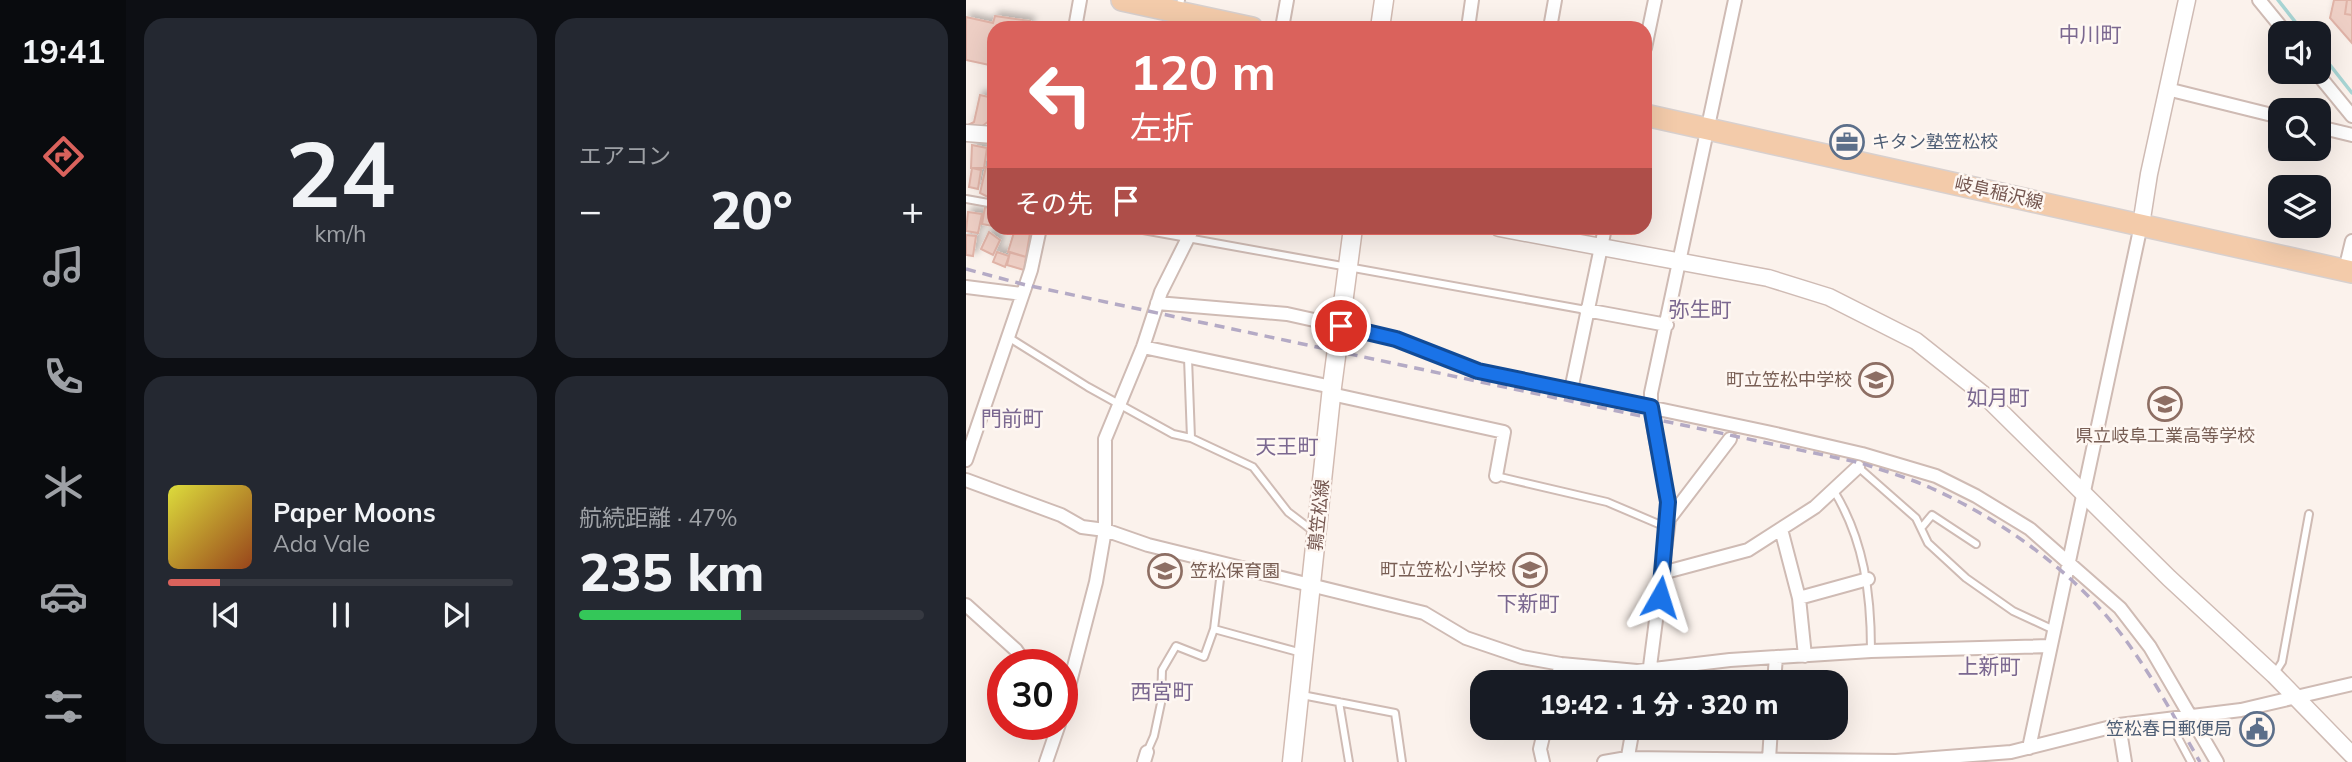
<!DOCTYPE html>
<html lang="ja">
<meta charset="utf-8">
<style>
:root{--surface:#171b24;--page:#242831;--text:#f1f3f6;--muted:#9ea1a6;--line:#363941;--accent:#da625c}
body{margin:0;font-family:Mulish,"Noto Sans JP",sans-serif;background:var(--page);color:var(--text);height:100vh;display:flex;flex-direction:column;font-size:26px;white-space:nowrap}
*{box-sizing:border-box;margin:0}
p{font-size:23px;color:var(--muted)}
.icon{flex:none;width:38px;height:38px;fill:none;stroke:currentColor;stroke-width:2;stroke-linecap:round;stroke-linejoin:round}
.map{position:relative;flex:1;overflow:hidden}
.details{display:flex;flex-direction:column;gap:18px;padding:18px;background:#0d0f14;width:840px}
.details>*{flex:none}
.guide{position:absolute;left:21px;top:21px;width:665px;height:214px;border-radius:21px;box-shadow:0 7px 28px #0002;background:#da625c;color:#fff;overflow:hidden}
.tools{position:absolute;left:1302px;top:21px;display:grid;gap:14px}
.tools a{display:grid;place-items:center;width:63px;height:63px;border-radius:14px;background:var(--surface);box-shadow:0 7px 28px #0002;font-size:35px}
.speed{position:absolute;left:21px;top:649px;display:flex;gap:14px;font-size:35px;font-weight:700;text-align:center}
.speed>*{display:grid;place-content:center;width:91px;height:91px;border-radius:50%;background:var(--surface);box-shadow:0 7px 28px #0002;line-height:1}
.speed .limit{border:10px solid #d22;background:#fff;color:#111}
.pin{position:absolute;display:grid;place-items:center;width:60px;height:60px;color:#fff;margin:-30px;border:4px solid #fff;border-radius:50%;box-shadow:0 2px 7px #0007}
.me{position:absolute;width:77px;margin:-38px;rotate:6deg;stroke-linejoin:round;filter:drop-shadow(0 0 5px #0008)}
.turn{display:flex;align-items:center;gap:24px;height:147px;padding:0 28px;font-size:32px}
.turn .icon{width:91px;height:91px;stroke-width:2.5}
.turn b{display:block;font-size:49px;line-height:60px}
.then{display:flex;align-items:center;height:66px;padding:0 28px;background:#0003;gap:14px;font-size:26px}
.big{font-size:52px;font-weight:800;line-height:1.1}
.details .tile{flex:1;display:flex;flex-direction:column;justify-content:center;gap:10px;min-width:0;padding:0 24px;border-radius:21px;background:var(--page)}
.details .dial{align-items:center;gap:0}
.dial b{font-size:91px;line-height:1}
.song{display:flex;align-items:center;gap:21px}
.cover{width:84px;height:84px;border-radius:10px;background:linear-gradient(135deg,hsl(60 70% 55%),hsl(20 70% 35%))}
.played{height:7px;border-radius:4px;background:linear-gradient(90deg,var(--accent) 15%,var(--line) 15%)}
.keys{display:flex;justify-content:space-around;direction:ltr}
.heat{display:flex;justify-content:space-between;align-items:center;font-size:38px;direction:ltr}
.charge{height:10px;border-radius:5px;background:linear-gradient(90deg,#34c759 47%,var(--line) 0)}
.details .tiles{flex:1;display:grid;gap:18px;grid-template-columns:repeat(2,1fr)}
.trip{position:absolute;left:504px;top:670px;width:378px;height:70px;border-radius:21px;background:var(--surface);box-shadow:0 7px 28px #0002;font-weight:800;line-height:70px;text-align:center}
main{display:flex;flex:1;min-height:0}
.dock{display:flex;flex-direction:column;width:126px;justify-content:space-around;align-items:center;background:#090b0e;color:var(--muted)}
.dock .icon{width:49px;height:49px}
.dock .current{color:var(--accent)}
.dock b{font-size:32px;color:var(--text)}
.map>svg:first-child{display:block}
</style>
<main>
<nav class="dock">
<b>19:41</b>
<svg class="icon current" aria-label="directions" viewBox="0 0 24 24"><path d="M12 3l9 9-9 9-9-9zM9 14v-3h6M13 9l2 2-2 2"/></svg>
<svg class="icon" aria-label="music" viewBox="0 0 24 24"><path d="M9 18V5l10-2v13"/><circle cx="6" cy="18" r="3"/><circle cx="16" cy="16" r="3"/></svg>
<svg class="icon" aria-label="phone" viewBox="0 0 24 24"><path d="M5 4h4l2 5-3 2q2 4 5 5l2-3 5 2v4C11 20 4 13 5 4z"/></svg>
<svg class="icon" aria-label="climate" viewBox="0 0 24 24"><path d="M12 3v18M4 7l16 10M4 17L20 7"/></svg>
<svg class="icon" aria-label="car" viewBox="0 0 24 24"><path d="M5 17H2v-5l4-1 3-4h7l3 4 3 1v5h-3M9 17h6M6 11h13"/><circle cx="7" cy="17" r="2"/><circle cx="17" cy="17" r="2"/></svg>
<svg class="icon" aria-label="filters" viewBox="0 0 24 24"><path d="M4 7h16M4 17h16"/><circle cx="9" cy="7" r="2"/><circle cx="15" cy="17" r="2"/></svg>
</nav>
<section class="details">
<div class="tiles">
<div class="tile dial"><b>24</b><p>km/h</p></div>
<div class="tile"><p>エアコン</p>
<div class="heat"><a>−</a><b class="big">20°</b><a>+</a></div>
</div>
<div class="tile">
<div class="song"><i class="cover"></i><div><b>Paper Moons</b><p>Ada Vale</p></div></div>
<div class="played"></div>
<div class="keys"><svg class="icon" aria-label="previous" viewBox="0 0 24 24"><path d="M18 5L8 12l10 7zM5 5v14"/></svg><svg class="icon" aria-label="pause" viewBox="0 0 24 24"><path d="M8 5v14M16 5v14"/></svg><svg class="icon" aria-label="next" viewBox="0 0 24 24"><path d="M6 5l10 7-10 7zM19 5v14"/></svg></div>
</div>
<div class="tile"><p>航続距離 · 47%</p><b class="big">235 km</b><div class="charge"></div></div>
</div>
</section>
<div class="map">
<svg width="1386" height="762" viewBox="0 0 1386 762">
<defs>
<filter id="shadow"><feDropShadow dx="4" dy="-4" stdDeviation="3.5" flood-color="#0004"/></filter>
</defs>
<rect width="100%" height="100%" fill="#fbf2ec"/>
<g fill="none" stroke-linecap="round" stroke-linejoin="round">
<path stroke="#a8d5d4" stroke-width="3.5" d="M1312,0L1338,33
M1353,51L1386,93"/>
</g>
<path fill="#eecfc5" stroke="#e0b3a7" stroke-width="2" filter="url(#shadow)" d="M1368,0H1381L1379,14L1386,15V43L1364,18Z
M1381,0H1386V15L1379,14Z
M29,16L64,21L63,28H28V66L0,60V17L27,23Z
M14,95L27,98L23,121L15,127L4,124L8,122Z
M6,145L21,148L18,168H5Z
M20,167L28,169L22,197L14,193Z
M6,168L15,170L12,189L3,187Z
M19,207L28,209L27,226L16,224Z
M2,212L16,214L12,233L0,231Z
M49,229L64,233L60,257L42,252Z
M23,232L34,240L27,255L15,249Z
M0,235L10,236L7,256L0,255Z
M31,252L43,256L39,267L27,262Z
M44,252L60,257L58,270L41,265Z"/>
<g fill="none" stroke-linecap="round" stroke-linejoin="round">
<g stroke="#cfbbb4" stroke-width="10">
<path id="service" d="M208,28L215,0
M0,199L28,204
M166,228L620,310
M42,337L122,387L207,434L225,438
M222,358L225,438L287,467L322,512L347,531
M892,467L950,518L962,543L1000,578L1047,611L1088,630
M530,476L641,502L702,528
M868,491C898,540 905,594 905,650
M956,527L966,515L1010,544
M256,563L248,629L336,653
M1309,673L1316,662L1343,514
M336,695L429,713L436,762
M373,702L383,762
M1202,719L1225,762
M181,752L188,736L195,703L196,670L210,646L238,657L248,629"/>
</g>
<g stroke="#cfbbb4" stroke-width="16">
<path id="minor" d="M1293,0L1320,33
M109,28L114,0
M316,28L321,0
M502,28L506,0
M584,28L589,0
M679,48L689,0
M1350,72L1386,116
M1201,89L1314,117
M1353,127L1386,135
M1379,270L1386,241
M0,287L56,294
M191,303L321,314L375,326L430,339L512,371L801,432L896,454L970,476L1010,496L1064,529L1154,608L1184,647L1251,762
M620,310L701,325
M177,347L366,387
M605,390L639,228
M365,394L538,432L530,476
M0,460L65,270L74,228
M0,480L95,515L116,527L139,530L182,545L458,613L500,638L556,657L595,664L671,671L764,660L905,651L1084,646
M703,519L764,439
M815,529L833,598L839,656
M696,573L782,550L849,507L892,467
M833,598L902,579
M0,605L50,650L60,665
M590,682L595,664
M682,682L703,519C702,477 684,436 685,393L769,0
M808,682L810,657
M96,713L130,582L139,530V439L177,347L195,292L227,228
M1153,725L1159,762
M1063,748L1175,225
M803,759L805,728
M80,762L93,724
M178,762L181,752
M577,762L574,749L579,728
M638,762L661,758L930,761L1045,752L1153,725L1275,710L1386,684
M661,762L667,728"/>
</g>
<g stroke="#cfbbb4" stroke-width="19">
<path id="tertiary" d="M0,133L28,135
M1175,225L1183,174L1221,0
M533,228L802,278L863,297L950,341L1018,395L1203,578L1308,675L1386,755"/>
</g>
<g stroke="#d2bbb2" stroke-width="21">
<path id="secondary" d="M414,28L418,0
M326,762L366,387L387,228"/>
</g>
<g stroke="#d8d0ce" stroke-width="24">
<path id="primary" d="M156,0L286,28
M679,115L1386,272"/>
</g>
<use href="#service" stroke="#fff" stroke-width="6"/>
<use href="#minor" stroke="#fff" stroke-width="12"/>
<use href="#tertiary" stroke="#fff" stroke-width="16"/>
<use href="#secondary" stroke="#fff" stroke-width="18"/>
<use href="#primary" stroke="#f3cbaa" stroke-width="21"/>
<path stroke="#b4aac5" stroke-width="3.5" stroke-dasharray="10 7" stroke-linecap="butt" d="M0,269L60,285L895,463C918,471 943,478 965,488C1036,520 1104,569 1152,630C1184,671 1208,717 1234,762"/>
</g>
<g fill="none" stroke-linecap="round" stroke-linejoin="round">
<g stroke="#114b97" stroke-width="18">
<path id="route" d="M375,326L430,339L512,371L685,407L702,502L694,597"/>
</g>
<use href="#route" stroke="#1a73e8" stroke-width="12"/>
</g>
<defs>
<g id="office-ring" transform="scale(1.75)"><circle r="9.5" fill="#fef7f2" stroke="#5c6f8a" stroke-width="1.5"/><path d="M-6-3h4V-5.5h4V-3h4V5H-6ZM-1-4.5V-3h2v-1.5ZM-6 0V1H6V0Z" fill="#5c6f8a"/></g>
<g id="school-ring" transform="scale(1.75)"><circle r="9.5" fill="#fef7f2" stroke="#8d6e63" stroke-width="1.5"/><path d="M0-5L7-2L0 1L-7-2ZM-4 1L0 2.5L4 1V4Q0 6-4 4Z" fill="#8d6e63"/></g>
<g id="civic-ring" transform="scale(1.75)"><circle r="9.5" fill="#fef7f2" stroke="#5c6f8a" stroke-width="1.5"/><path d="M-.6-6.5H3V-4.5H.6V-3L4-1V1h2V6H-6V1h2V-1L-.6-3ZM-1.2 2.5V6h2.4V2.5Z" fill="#5c6f8a"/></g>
</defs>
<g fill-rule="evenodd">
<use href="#office-ring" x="881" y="142"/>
<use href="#school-ring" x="910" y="380"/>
<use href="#school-ring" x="1199" y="404"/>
<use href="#school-ring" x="564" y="570"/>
<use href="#school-ring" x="199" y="571"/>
<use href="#civic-ring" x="1291" y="729"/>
</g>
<g text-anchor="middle" stroke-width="5" stroke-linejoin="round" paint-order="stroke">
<g font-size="18" fill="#4e5e75" stroke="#fef7f2" text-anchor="start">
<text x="906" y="148">キタン塾笠松校</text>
<text x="1266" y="735" text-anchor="end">笠松春日郵便局</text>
</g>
<g font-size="18" fill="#755750" stroke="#fef7f2">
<text transform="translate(1033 193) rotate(13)" y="6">岐阜稲沢線</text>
<text transform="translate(353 515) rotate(-84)" y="6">鶉笠松線</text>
</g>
<g font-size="18" fill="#785e54" stroke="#fef7f2" text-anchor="end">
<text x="886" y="386">町立笠松中学校</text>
<text x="1199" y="442" text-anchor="middle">県立岐阜工業高等学校</text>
<text x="540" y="576">町立笠松小学校</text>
<text x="224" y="577" text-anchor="start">笠松保育園</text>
</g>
<g font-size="21" fill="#7b6890" stroke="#fef7f2">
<text x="1124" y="42">中川町</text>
<text x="734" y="317">弥生町</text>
<text x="1032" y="405">如月町</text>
<text x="46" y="426">門前町</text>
<text x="321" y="454">天王町</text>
<text x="562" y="611">下新町</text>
<text x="1023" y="674">上新町</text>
<text x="196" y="699">西宮町</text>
</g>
</g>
</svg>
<div class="tools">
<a><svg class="icon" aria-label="sound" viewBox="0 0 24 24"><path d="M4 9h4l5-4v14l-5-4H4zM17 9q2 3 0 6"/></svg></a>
<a><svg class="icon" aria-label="search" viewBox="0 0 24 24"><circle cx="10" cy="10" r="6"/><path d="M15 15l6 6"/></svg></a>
<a><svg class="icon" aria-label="layers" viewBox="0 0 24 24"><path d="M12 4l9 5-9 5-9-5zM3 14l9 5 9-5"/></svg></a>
</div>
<div class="speed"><div class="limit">30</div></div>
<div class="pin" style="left:375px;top:326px;background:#d93025"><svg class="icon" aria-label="arrive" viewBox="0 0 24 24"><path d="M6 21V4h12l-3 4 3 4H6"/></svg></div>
<svg class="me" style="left:694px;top:597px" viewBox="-20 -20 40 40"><path d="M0-17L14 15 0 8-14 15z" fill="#1a73e8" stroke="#fff" stroke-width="4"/></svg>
<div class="trip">19:42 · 1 分 · 320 m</div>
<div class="guide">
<div class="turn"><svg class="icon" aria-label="left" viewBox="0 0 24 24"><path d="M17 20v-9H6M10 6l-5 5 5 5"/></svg><div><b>120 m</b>左折</div></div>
<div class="then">その先<svg class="icon" aria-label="arrive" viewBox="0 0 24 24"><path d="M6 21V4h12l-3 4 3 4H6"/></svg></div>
</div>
</div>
</main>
